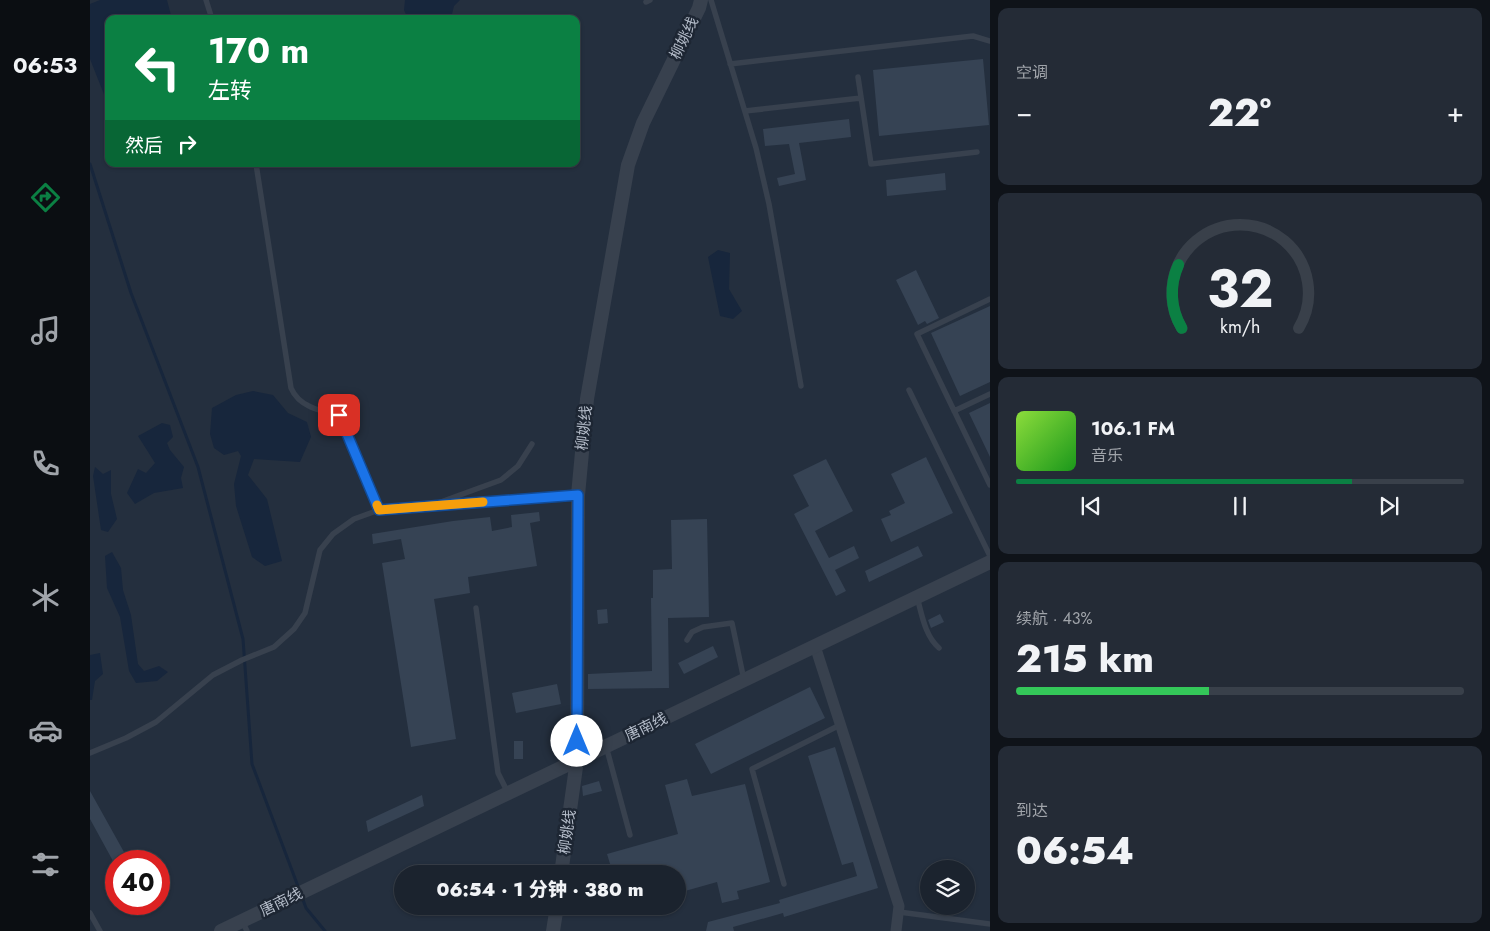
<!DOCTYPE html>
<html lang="zh">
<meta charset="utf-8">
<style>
:root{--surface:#1b232e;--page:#242b36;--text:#f1f3f6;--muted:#a0a4aa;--line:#39404a;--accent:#0b8043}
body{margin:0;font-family:Jost,"Noto Sans SC",sans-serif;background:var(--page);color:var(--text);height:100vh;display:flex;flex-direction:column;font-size:19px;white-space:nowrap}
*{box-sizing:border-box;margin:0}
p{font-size:16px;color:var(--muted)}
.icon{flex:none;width:28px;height:28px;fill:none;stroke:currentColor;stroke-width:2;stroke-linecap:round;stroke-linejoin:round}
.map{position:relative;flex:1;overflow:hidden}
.drawer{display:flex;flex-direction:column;gap:8px;padding:8px;background:#0f1319;width:500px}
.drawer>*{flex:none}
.guide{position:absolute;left:15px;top:15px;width:475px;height:152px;border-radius:10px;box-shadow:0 1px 4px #0004,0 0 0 1px var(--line);background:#0b8043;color:#fff;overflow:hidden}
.tools{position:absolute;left:830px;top:860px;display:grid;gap:10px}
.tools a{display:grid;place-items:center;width:55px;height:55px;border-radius:50%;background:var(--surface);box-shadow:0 1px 4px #0004,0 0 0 1px var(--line);font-size:25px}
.speed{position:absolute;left:15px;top:850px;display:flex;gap:10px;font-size:25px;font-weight:700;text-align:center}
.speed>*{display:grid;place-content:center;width:65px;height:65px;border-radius:50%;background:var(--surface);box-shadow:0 1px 4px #0004,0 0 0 1px var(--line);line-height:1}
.speed .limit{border:8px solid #d22;background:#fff;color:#111}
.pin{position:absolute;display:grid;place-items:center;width:42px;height:42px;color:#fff;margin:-21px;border-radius:10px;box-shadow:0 2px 8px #0006}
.me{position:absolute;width:55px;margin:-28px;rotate:0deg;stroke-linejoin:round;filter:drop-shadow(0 0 4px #0008)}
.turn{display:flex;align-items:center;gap:18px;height:105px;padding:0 20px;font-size:22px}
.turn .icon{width:65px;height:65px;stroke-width:2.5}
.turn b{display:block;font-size:35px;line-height:42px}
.then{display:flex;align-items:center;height:48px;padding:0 20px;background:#0003;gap:10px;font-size:19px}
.big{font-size:38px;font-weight:800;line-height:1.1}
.drawer .card{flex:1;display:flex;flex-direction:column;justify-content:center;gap:8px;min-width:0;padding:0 18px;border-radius:10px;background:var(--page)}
.drawer .dial{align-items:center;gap:0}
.dial svg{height:130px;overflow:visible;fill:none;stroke:var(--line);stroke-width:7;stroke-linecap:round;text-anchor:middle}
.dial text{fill:var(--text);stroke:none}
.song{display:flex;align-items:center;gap:15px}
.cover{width:60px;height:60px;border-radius:8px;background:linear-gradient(135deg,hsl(90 70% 55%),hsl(120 70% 35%))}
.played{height:5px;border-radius:2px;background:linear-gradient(90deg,var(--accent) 75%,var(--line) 75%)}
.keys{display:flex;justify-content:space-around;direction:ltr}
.heat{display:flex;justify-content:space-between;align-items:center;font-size:28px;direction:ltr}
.charge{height:8px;border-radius:4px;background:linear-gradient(90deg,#34c759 43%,var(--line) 0)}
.trip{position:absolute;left:304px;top:865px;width:292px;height:50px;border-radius:25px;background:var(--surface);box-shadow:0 1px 4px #0004,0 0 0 1px var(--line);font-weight:800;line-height:50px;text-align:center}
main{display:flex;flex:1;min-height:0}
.menu{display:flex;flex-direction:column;width:90px;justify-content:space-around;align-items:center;background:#0b0e12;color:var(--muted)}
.menu .icon{width:35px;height:35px}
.menu .selected{color:var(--accent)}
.menu b{font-size:22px;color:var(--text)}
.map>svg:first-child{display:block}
</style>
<main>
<nav class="menu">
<b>06:53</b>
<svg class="icon selected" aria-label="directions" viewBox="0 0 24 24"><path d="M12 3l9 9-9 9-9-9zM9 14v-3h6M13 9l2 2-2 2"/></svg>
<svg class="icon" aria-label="music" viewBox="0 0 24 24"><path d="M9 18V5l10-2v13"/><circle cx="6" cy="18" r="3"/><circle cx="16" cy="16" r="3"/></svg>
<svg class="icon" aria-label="phone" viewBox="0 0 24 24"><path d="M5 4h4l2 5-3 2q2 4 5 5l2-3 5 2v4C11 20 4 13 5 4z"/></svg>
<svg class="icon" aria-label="climate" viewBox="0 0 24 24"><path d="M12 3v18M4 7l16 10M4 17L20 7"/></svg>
<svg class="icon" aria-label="car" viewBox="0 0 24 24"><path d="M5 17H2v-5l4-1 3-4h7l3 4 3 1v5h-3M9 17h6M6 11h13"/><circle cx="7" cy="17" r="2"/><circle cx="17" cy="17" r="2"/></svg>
<svg class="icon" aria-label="filters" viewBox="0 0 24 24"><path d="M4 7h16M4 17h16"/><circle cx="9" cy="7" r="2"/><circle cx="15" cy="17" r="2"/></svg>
</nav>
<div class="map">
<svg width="900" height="931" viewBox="0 0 900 931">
<rect width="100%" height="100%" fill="#242f3e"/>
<path fill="#17263c" d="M10,0H77L82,19H19V107L0,59V4Z
M315,0H370L364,6L361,18L318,19L314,10Z
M628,250L640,253L639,289L652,311L643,319L630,316L618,257Z
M163,391L183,395L198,413L217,422L221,437L210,462L164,459L158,475L177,499L192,561L175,566L162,557L146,506L144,484L151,456L148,451L134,455L124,448L120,434L122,408L146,395Z
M72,423L80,425L83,437L77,443L80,450L94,467L91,478L93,488L64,493L45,504L37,493L48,469L56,473L65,463L48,436Z
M5,467L13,474L21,470V494L27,519L18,532L11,530L3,476Z
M22,552L31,568L33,590L41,615L48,664L54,671L69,666L78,672L67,681L46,683L39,671L30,617L17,588L15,556Z
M10,653L13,674L5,681L2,700H0V655Z"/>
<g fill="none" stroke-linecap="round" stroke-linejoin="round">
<path stroke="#17263c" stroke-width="3" d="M0,164L41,293L108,467L153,639L162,764L209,889
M212,897L216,908L235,931"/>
</g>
<path fill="#364354" d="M893,59L899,125L789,136L783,70Z
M759,119L761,137L709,143L716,180L689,186L687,178L705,174L699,144L675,146L673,129Z
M855,173L856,190L797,196L796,180Z
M826,270L849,318L837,324L835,321L828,325L806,280Z
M900,306V382L870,396L841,333Z
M900,403V457L879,413Z
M836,457L863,513L801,542L791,519L801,515L799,511L815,503L801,474Z
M736,459L763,511L725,531L739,558L764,546L769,558L745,570L756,591L746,596L704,514L719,506L703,475Z
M449,512L450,521L440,523L447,566L378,577L380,593L344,599L366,739L321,747L292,563L315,559L311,539L283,544L282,534L363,521L400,517L402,531L422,527L421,515Z
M617,519L619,617L578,618L579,688L498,689V674L562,671L561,598H563V570L582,569L581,520Z
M828,546L833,556L779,582L775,571Z
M517,609L518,623L508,624L507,610Z
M850,614L854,622L841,628L838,620Z
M623,646L628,657L594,674L588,663Z
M467,684L471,704L426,713L422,693Z
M720,687L735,718L621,774L605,744Z
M424,741H433V759H424Z
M745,747L788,888L694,917L693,913L643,927L644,931H616L618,922L690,903L689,900L767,876L763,862L752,865L718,756Z
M597,779L602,796L655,784L680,882L647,891L649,899L632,903L627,882L588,893V874H506V871L521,867L517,854L588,834L575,785Z
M509,781L512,791L493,796L492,786Z
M0,791L39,861H23L0,819Z
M332,795L334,806L278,832L276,821Z"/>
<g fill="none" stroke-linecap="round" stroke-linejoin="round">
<path stroke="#38414e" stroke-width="5.5" d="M116,0L122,19
M621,0L666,148L679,204L711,386
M556,2L560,0
M640,64L883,36L900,41
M768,77L781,164L887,152
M655,111L771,98
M166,164L201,388C209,407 230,411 249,415L289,510
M900,299L827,334L900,485
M819,390L900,556
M864,411L900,394
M348,503L411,480L428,466L442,444
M827,597C832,615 835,636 849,648
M386,608L408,773L418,793
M597,640L602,632L613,627L642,623L654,680
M516,746L540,835
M0,753L36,738L66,722L123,675L152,660L184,647L204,629L215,613L230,550L243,534L264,519L289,510L488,495
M694,884L662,769L750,725
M809,912L900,924
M0,913L10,931
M152,921L157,931"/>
<path stroke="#38414e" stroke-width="11" d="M725,646L809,906L806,931"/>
<path stroke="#38414e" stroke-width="14" d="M471,874L487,760L488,495L497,399L538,165L553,123L609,8L611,0
M131,931L900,562
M463,931L467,906"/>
</g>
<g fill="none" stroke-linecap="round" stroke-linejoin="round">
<g stroke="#114b97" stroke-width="12">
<path id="route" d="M249,415L289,510L488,495L487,741"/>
</g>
<use href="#route" stroke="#1a73e8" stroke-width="9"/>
<path stroke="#f59e0b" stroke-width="9" d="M287,505L289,510L393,502"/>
</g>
<g text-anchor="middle" stroke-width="5" stroke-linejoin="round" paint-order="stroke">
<g font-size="15" fill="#b4bcc9" stroke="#1d2633">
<text transform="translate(594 38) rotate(-64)" y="5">柳姚线</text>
<text transform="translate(494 428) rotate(-84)" y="5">柳姚线</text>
<text transform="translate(556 727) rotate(-26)" y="5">唐南线</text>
<text transform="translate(477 832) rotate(-82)" y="5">柳姚线</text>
<text transform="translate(191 902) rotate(-26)" y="5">唐南线</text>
</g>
</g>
</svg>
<div class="tools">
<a><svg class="icon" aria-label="layers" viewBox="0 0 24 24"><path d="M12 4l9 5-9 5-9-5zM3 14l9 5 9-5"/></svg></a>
</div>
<div class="speed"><div class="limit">40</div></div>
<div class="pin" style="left:249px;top:415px;background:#d93025"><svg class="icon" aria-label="arrive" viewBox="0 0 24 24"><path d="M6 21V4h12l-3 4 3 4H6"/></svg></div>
<svg class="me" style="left:487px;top:741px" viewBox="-20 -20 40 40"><circle r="19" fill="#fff"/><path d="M0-13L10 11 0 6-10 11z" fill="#1a73e8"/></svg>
<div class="trip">06:54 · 1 分钟 · 380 m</div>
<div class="guide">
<div class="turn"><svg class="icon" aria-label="left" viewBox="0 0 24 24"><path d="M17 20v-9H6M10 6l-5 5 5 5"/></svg><div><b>170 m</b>左转</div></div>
<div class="then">然后<svg class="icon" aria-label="right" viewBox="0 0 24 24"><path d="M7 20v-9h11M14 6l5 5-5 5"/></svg></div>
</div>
</div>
<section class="drawer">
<div class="card"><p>空调</p>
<div class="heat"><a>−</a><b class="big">22°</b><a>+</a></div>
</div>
<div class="card dial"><svg viewBox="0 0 100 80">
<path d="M14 69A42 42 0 1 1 86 69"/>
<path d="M14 69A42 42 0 0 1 12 30" stroke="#0b8043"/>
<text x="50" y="56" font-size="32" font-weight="700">32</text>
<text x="50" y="72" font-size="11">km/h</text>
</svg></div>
<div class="card">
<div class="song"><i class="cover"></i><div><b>106.1 FM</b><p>音乐</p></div></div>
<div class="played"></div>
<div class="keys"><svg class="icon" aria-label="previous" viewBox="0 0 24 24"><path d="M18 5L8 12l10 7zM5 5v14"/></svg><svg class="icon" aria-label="pause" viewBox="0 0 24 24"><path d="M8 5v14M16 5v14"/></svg><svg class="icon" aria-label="next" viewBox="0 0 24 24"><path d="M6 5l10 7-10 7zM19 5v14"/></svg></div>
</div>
<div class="card"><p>续航 · 43%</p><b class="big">215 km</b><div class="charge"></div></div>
<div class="card"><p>到达</p><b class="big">06:54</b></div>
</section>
</main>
